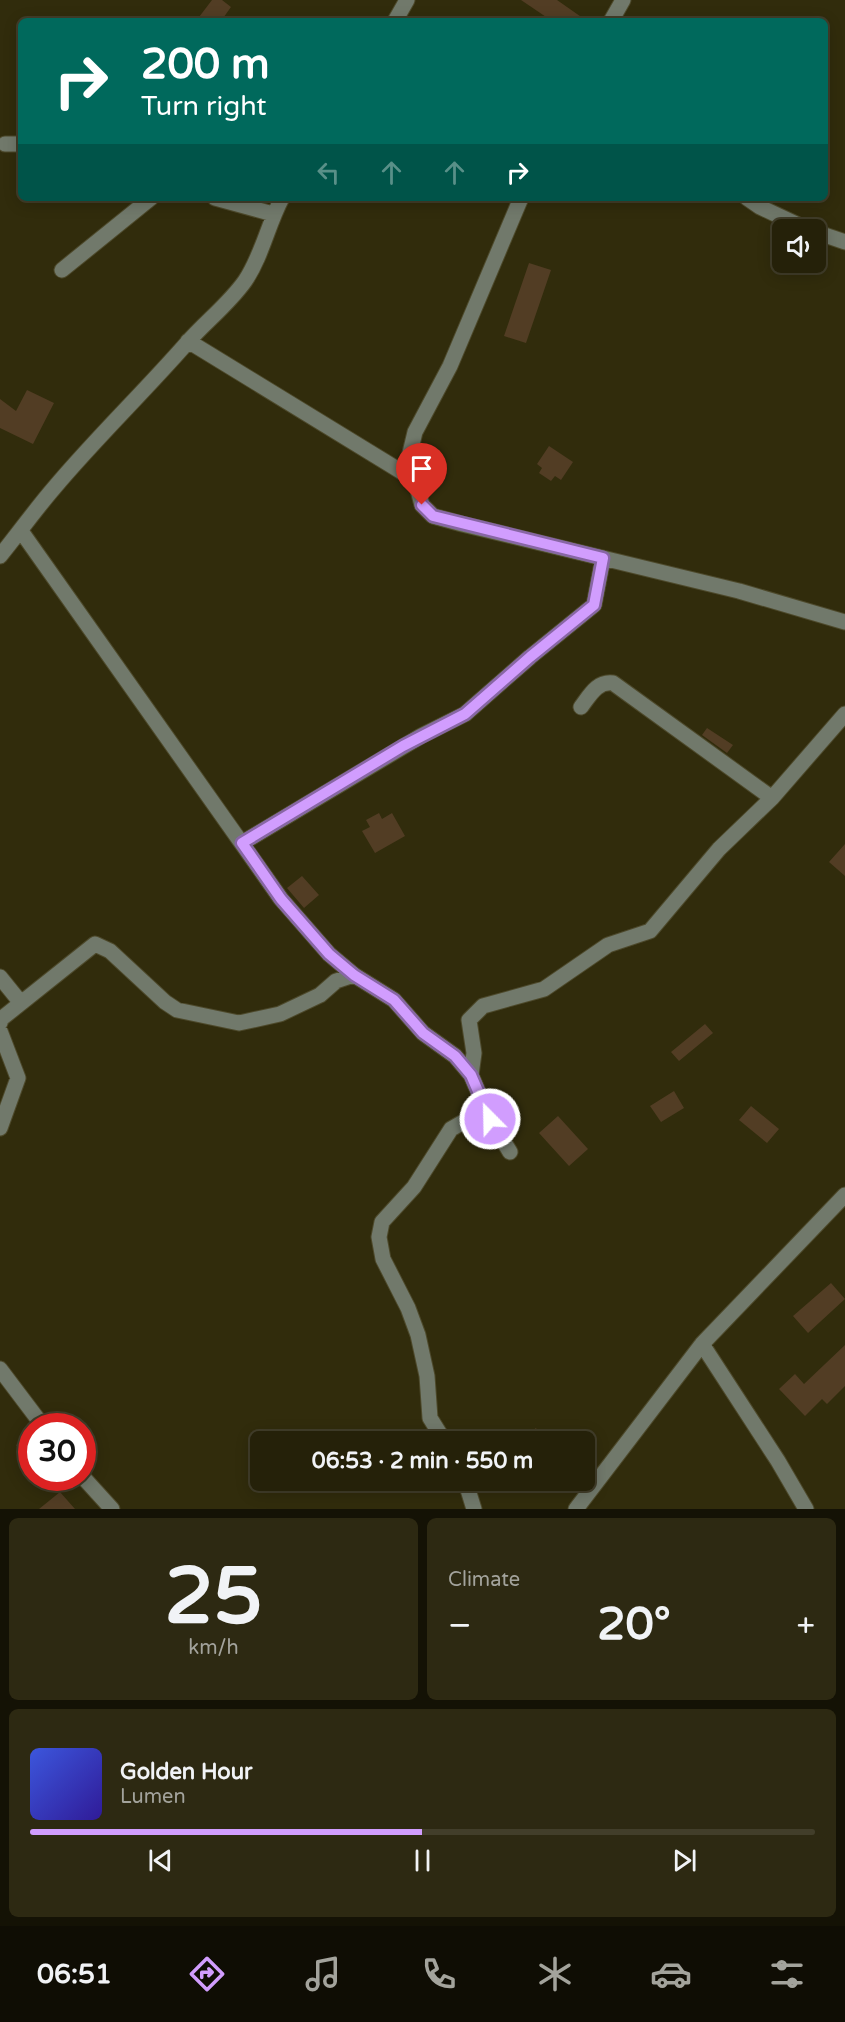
<!DOCTYPE html>
<meta charset="utf-8">
<style>
:root{--surface:#252109;--page:#2d2912;--text:#f1f3f6;--muted:#a3a39c;--line:#423e2a;--accent:#d19dfe}
body{margin:0;font-family:"Varela Round",sans-serif;background:var(--page);color:var(--text);height:100vh;display:flex;flex-direction:column;font-size:22px;white-space:nowrap}
*{box-sizing:border-box;margin:0}
p{font-size:20px;color:var(--muted)}
.icon{flex:none;width:33px;height:33px;fill:none;stroke:currentColor;stroke-width:2;stroke-linecap:round;stroke-linejoin:round}
.map{position:relative;height:1509px;overflow:hidden}
.side{display:flex;flex-direction:column;gap:9px;padding:9px;background:#141205;flex:1}
.side>*{flex:none}
.guide{position:absolute;left:18px;top:18px;width:810px;height:183px;border-radius:9px;box-shadow:0 3px 15px #0003,0 0 0 2px var(--line);background:#00695c;color:#fff;overflow:hidden}
.controls{position:absolute;left:772px;top:219px;display:grid;gap:12px}
.controls a{display:grid;place-items:center;width:54px;height:54px;border-radius:9px;background:var(--surface);box-shadow:0 3px 15px #0003,0 0 0 2px var(--line);font-size:30px}
.speed{position:absolute;left:18px;top:1413px;display:flex;gap:12px;font-size:30px;font-weight:700;text-align:center}
.speed>*{display:grid;place-content:center;width:78px;height:78px;border-radius:50%;background:var(--surface);box-shadow:0 3px 15px #0003,0 0 0 2px var(--line);line-height:1}
.speed .limit{border:9px solid #d22;background:#fff;color:#111}
.pin{position:absolute;display:grid;place-items:center;width:51px;height:51px;color:#fff;margin:-62px -26px;border-radius:50% 50% 50% 0;rotate:-45deg;box-shadow:0 0 6px #0007}
.pin .icon{rotate:45deg}
.me{position:absolute;width:66px;margin:-33px;rotate:337deg;stroke-linejoin:round;filter:drop-shadow(0 0 4px #0008)}
.turn{display:flex;align-items:center;gap:21px;height:126px;padding:0 24px;font-size:27px}
.turn .icon{width:78px;height:78px;stroke-width:2.5}
.turn b{display:block;font-size:42px;line-height:51px}
.lanes{display:flex;align-items:center;height:57px;padding:0 24px;background:#0003;justify-content:center;gap:30px;direction:ltr}
.lanes .off{opacity:.35}
.big{font-size:45px;font-weight:700;line-height:1.1}
.side .card{flex:1;display:flex;flex-direction:column;justify-content:center;gap:9px;min-width:0;padding:0 21px;border-radius:9px;background:var(--page)}
.side .dial{align-items:center;gap:0}
.dial b{font-size:78px;line-height:1}
.song{display:flex;align-items:center;gap:18px}
.cover{width:72px;height:72px;border-radius:9px;background:linear-gradient(135deg,hsl(230 70% 55%),hsl(250 70% 35%))}
.played{height:6px;border-radius:3px;background:linear-gradient(90deg,var(--accent) 50%,var(--line) 50%)}
.keys{display:flex;justify-content:space-around;direction:ltr}
.heat{display:flex;justify-content:space-between;align-items:center;font-size:33px;direction:ltr}
.side .tiles{flex:1;display:grid;gap:9px;grid-template-columns:1fr 1fr}
.card:last-child{grid-column:span 2}
.trip{position:absolute;left:250px;top:1431px;width:345px;height:60px;border-radius:9px;background:var(--surface);box-shadow:0 3px 15px #0003,0 0 0 2px var(--line);font-weight:700;line-height:60px;text-align:center}
.dock{display:flex;height:96px;justify-content:space-around;align-items:center;background:#0f0d04;color:var(--muted)}
.dock .icon{width:42px;height:42px}
.dock .active{color:var(--accent)}
.dock b{font-size:27px;color:var(--text)}
.map>svg:first-child{display:block}
</style>
<div class="map">
<svg width="845" height="1509" viewBox="0 0 845 1509">
<rect width="100%" height="100%" fill="#312c0c"/>
<path fill="#523d24" d="M212,0H222L231,7L221,21H196Z
M521,0H557L587,21H552Z
M529,263L551,270L526,343L504,336Z
M27,390L54,403L33,444L0,428V399L16,411Z
M549,446L573,462L561,480L555,476L551,481L539,473L542,468L537,464Z
M707,728L733,745L727,753L702,735Z
M379,813L382,819L392,813L405,836L375,853L362,831L370,827L366,820Z
M845,844V876L829,862Z
M302,876L319,895L304,908L287,888Z
M705,1024L713,1033L679,1061L671,1052Z
M674,1091L684,1108L661,1122L650,1106Z
M751,1106L779,1129L767,1143L739,1120Z
M558,1116L588,1149L569,1166L539,1133Z
M831,1283L845,1299L808,1333L793,1316Z
M845,1345V1386L827,1404L822,1399L805,1416L779,1389L795,1374L804,1384Z
M536,1428L544,1442H516Z
M32,1435V1469L16,1445Z
M60,1492L75,1509H39Z"/>
<g fill="none" stroke-linecap="round" stroke-linejoin="round">
<g stroke="#4d492b" stroke-width="17">
<path id="minor" d="M395,21L407,0
M611,21L623,0
M5,144H21
M215,198L273,214
M521,198L450,366L415,432L409,457L422,505L433,516L462,524L739,591L845,622
M747,198L760,207L809,230
M816,232L845,242
M62,270L151,198
M188,341L415,480
M21,531L281,899L329,954L354,975
M0,556C18,534 35,510 54,488C96,438 143,393 186,344C205,322 228,305 245,281C262,256 268,224 282,198
M581,707C590,695 597,681 613,683L772,798
M242,843L421,736L465,714L530,657L594,605L603,558
M0,977L21,1003
M0,1023L1,1019L95,944L110,951L165,1002L177,1010L239,1023L280,1014L320,995L336,981L354,975L394,1000L423,1033L455,1056L471,1075L490,1119L510,1152
M0,1031L18,1078L0,1128
M471,1075L474,1053L469,1020L483,1006L544,989L608,945L650,931L719,849L772,798L845,714
M702,1344L778,1461L806,1509
M0,1369L43,1426
M445,1442L430,1418L427,1376L418,1335L408,1308L383,1259L379,1237L382,1222L414,1187L451,1129L486,1109
M82,1476L112,1509
M465,1480L474,1509
M576,1509L702,1344L845,1195"/>
</g>
<use href="#minor" stroke="#71796b" stroke-width="15"/>
</g>
<g fill="none" stroke-linecap="round" stroke-linejoin="round">
<g stroke="#8866a5" stroke-width="15">
<path id="route" d="M422,505L433,516L603,558L594,605L530,657L465,714L403,746L242,843L281,899L329,954L354,975L394,1000L423,1033L455,1056L471,1075L490,1119"/>
</g>
<use href="#route" stroke="#d19dfe" stroke-width="10"/>
</g>
</svg>
<div class="controls">
<a><svg class="icon" aria-label="sound" viewBox="0 0 24 24"><path d="M4 9h4l5-4v14l-5-4H4zM17 9q2 3 0 6"/></svg></a>
</div>
<div class="speed"><div class="limit">30</div></div>
<div class="pin" style="left:422px;top:505px;background:#d93025"><svg class="icon" aria-label="arrive" viewBox="0 0 24 24"><path d="M6 21V4h12l-3 4 3 4H6"/></svg></div>
<svg class="me" style="left:490px;top:1119px" viewBox="-20 -20 40 40"><circle r="17" fill="#d19dfe" stroke="#fff" stroke-width="3"/><path d="M0-11L8 9 0 5-8 9z" fill="#fff"/></svg>
<div class="trip">06:53 · 2 min · 550 m</div>
<div class="guide">
<div class="turn"><svg class="icon" aria-label="right" viewBox="0 0 24 24"><path d="M7 20v-9h11M14 6l5 5-5 5"/></svg><div><b>200 m</b>Turn right</div></div>
<div class="lanes"><svg class="icon off" aria-label="left" viewBox="0 0 24 24"><path d="M17 20v-9H6M10 6l-5 5 5 5"/></svg><svg class="icon off" aria-label="ahead" viewBox="0 0 24 24"><path d="M12 20V5M6 11l6-6 6 6"/></svg><svg class="icon off" aria-label="ahead" viewBox="0 0 24 24"><path d="M12 20V5M6 11l6-6 6 6"/></svg><svg class="icon" aria-label="right" viewBox="0 0 24 24"><path d="M7 20v-9h11M14 6l5 5-5 5"/></svg></div>
</div>
</div>
<section class="side">
<div class="tiles">
<div class="card dial"><b>25</b><p>km/h</p></div>
<div class="card"><p>Climate</p>
<div class="heat"><a>−</a><b class="big">20°</b><a>+</a></div>
</div>
<div class="card">
<div class="song"><i class="cover"></i><div><b>Golden Hour</b><p>Lumen</p></div></div>
<div class="played"></div>
<div class="keys"><svg class="icon" aria-label="previous" viewBox="0 0 24 24"><path d="M18 5L8 12l10 7zM5 5v14"/></svg><svg class="icon" aria-label="pause" viewBox="0 0 24 24"><path d="M8 5v14M16 5v14"/></svg><svg class="icon" aria-label="next" viewBox="0 0 24 24"><path d="M6 5l10 7-10 7zM19 5v14"/></svg></div>
</div>
</div>
</section>
<nav class="dock">
<b>06:51</b>
<svg class="icon active" aria-label="directions" viewBox="0 0 24 24"><path d="M12 3l9 9-9 9-9-9zM9 14v-3h6M13 9l2 2-2 2"/></svg>
<svg class="icon" aria-label="music" viewBox="0 0 24 24"><path d="M9 18V5l10-2v13"/><circle cx="6" cy="18" r="3"/><circle cx="16" cy="16" r="3"/></svg>
<svg class="icon" aria-label="phone" viewBox="0 0 24 24"><path d="M5 4h4l2 5-3 2q2 4 5 5l2-3 5 2v4C11 20 4 13 5 4z"/></svg>
<svg class="icon" aria-label="climate" viewBox="0 0 24 24"><path d="M12 3v18M4 7l16 10M4 17L20 7"/></svg>
<svg class="icon" aria-label="car" viewBox="0 0 24 24"><path d="M5 17H2v-5l4-1 3-4h7l3 4 3 1v5h-3M9 17h6M6 11h13"/><circle cx="7" cy="17" r="2"/><circle cx="17" cy="17" r="2"/></svg>
<svg class="icon" aria-label="filters" viewBox="0 0 24 24"><path d="M4 7h16M4 17h16"/><circle cx="9" cy="7" r="2"/><circle cx="15" cy="17" r="2"/></svg>
</nav>
